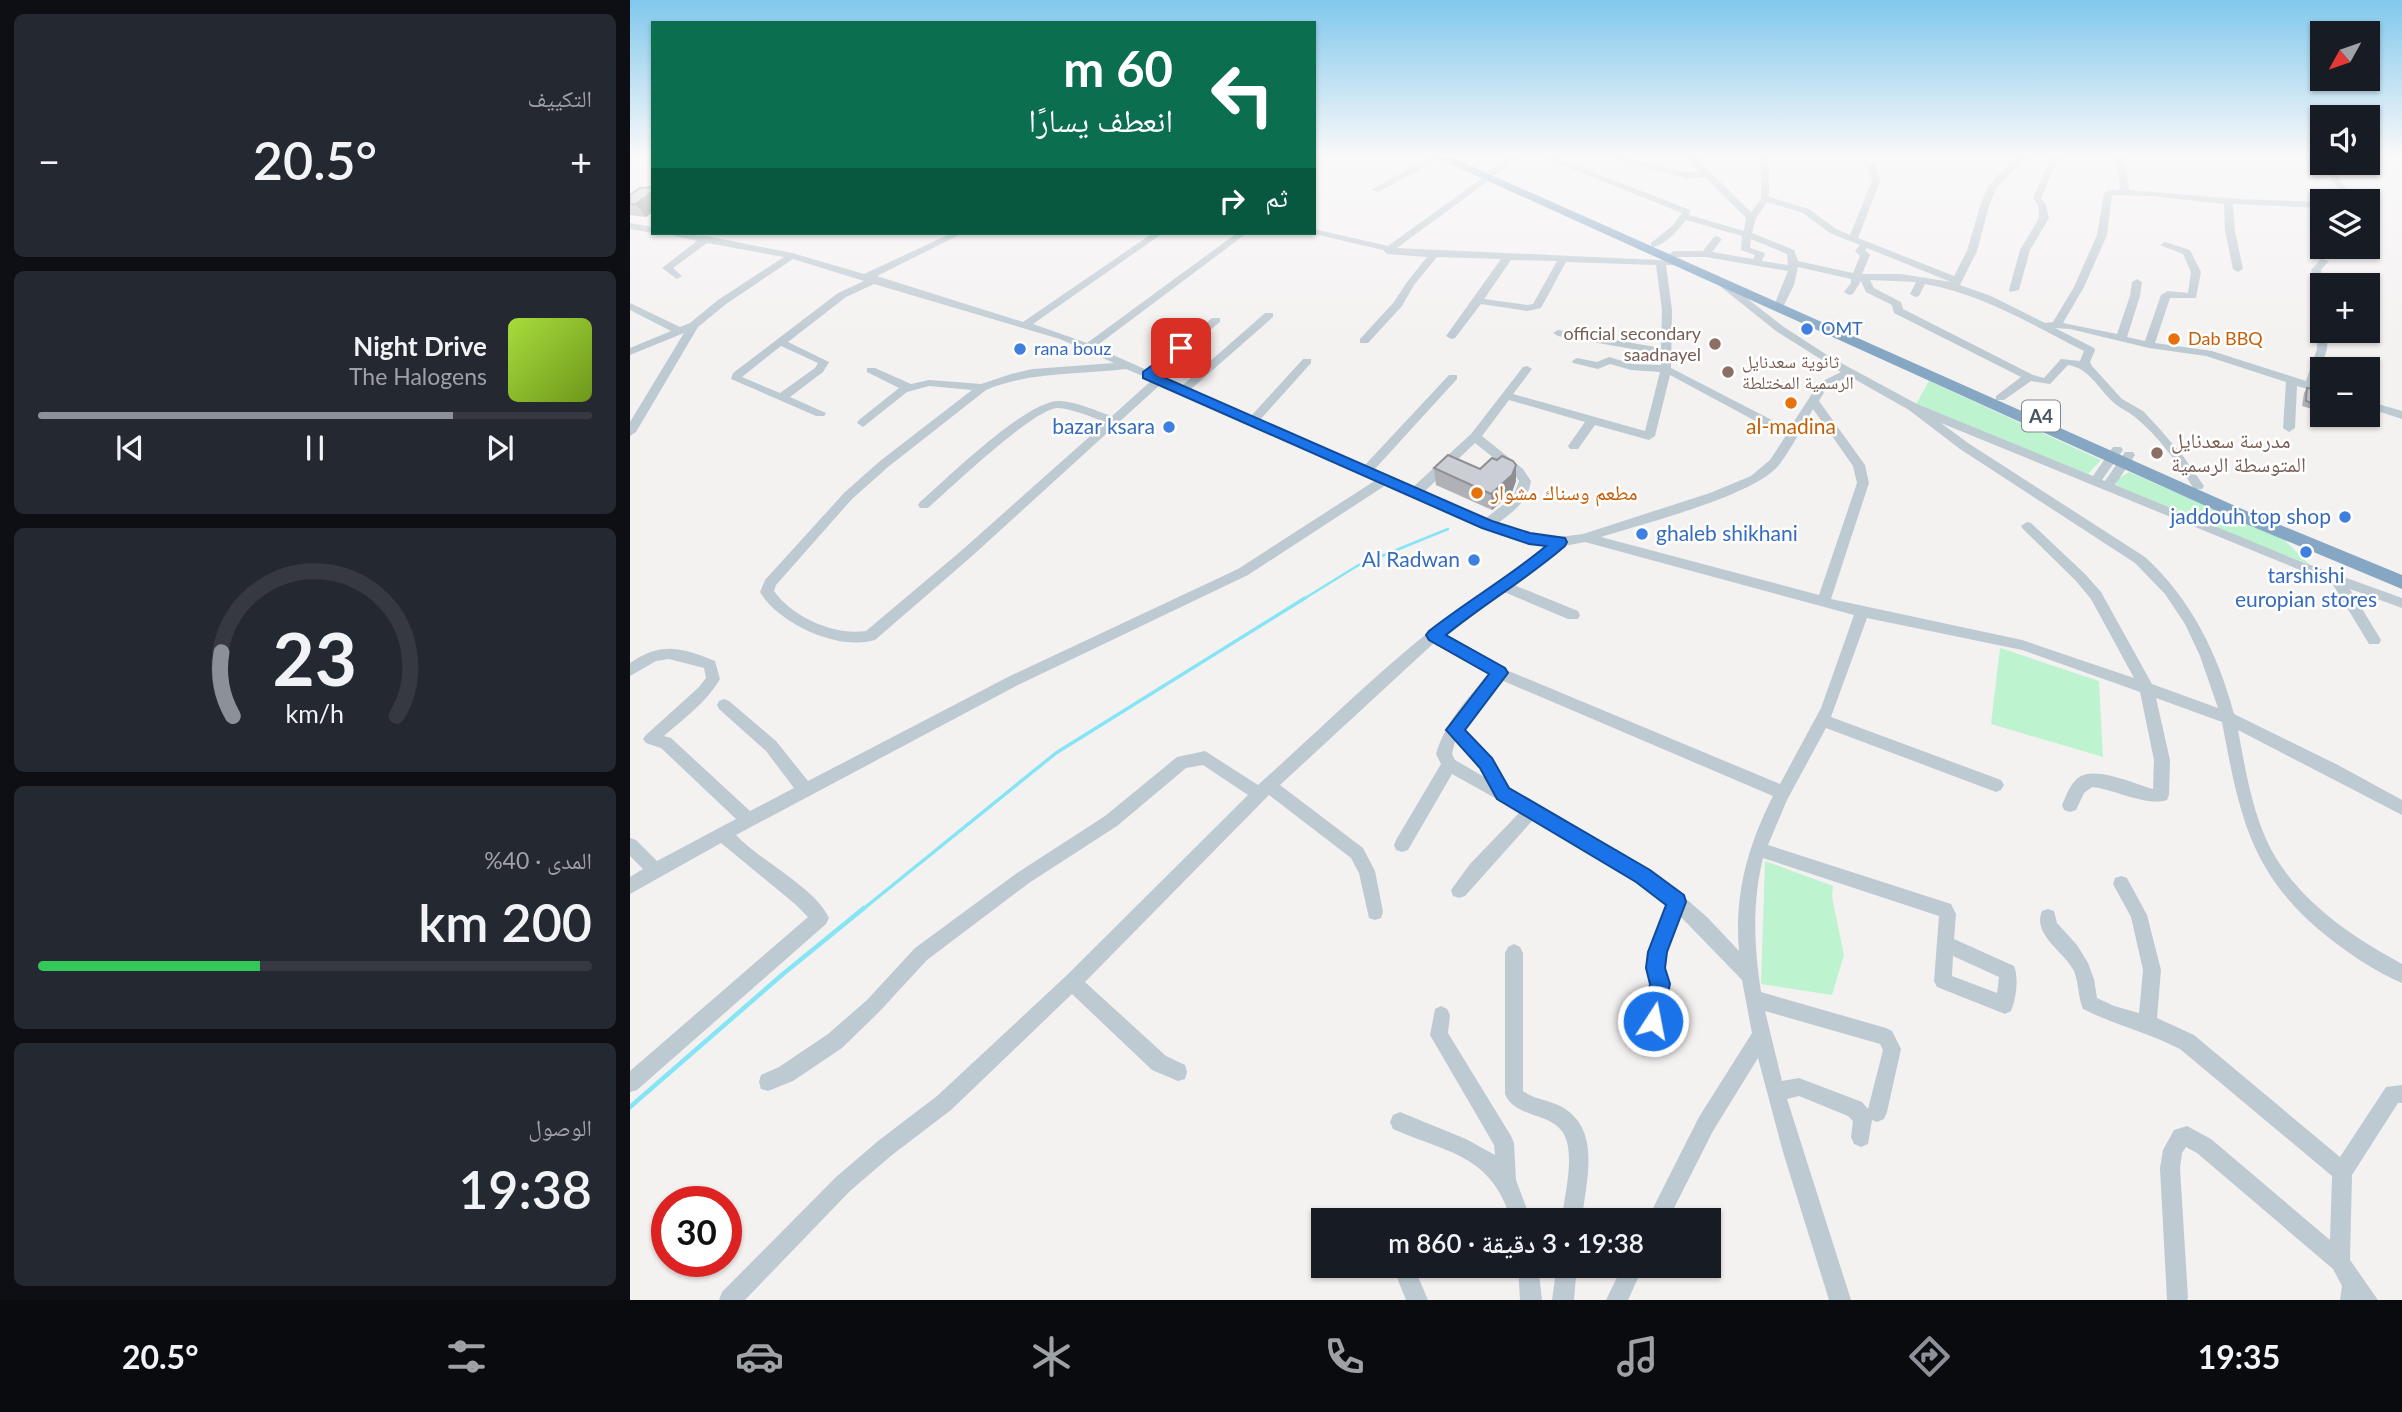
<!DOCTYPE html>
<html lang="ar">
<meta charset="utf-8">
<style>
:root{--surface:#171b24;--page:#242831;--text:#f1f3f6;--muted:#9ea1a6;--line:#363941;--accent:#8c9099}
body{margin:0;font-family:Lato,"Noto Naskh Arabic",sans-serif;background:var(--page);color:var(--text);direction:rtl;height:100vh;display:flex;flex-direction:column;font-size:26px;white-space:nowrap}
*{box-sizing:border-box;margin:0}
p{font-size:23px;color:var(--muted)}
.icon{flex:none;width:38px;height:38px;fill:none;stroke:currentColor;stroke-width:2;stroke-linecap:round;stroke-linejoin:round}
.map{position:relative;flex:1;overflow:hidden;direction:ltr}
.panel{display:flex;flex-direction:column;gap:14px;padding:14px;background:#0d0f14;width:630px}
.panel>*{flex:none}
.top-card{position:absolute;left:21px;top:21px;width:665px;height:214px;border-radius:0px;box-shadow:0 2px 5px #0004;direction:rtl;background:#0b6e4f;color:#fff;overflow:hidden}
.needle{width:46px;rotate:230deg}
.tools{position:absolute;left:1680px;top:21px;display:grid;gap:14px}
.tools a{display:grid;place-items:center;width:70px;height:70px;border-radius:0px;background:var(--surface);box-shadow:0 2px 5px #0004;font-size:35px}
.speed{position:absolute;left:21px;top:1186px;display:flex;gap:14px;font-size:35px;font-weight:700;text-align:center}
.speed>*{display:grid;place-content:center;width:91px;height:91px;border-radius:50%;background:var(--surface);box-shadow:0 2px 5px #0004;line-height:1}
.speed .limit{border:10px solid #d22;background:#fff;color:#111}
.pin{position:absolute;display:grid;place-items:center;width:60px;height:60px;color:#fff;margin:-30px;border-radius:14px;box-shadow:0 4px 10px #0006}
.me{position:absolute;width:77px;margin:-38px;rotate:11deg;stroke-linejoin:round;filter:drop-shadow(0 0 5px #0008)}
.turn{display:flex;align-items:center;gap:24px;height:147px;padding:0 28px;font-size:32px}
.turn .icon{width:91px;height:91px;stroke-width:2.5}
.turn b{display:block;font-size:49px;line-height:60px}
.then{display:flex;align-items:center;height:66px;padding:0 28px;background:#0003;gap:14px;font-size:26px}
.big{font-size:52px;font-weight:600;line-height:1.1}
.panel .card{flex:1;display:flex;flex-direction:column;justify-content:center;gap:10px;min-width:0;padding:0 24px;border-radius:10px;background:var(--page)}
.panel .dial{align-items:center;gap:0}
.dial svg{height:182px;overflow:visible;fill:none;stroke:var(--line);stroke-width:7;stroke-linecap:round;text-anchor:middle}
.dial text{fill:var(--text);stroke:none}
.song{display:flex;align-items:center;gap:21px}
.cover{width:84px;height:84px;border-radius:10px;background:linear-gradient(135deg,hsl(80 70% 55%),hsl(80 70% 35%))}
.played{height:7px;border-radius:4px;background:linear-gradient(90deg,var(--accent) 75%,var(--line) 75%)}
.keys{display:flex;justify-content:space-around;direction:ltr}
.heat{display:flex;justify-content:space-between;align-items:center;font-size:38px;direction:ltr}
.charge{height:10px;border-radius:5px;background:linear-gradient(90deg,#34c759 40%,var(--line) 0)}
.trip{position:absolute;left:681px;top:1208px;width:410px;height:70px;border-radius:0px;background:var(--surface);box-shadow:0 2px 5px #0004;font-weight:600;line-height:70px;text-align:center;direction:rtl}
.menu{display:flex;height:112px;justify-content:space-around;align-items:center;background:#090b0e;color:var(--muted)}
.menu .icon{width:49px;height:49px}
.menu .active{color:var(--accent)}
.menu b{font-size:32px;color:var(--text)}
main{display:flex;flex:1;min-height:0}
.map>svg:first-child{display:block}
</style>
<main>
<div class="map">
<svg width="1772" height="1300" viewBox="0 0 1772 1300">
<rect width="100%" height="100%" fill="#f4f1f1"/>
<path fill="#bdf4cf" d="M1299,381L1471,460L1458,474L1286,404Z
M1499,472L1653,539L1680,565L1486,487L1488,479Z
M1370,648L1469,681L1473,757L1361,724Z
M1135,861L1203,886L1202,897L1214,955L1202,995L1131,984Z"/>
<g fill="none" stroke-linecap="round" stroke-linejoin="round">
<path stroke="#86e5f5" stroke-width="2.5" d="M672,600L727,566L818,529"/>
<path stroke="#86e5f5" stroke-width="3.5" d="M232,910L426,753L675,598"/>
<path stroke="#86e5f5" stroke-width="4.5" d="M0,1107L153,974L234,908"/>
<path fill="#becad2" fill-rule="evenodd" d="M801,157H812L748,192L741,190Z
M880,157H890L865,175H859V171Z
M912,157H924L1060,210L1059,215L1114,231L1116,218L1075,177L1058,179L979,157C1010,157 1040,175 1070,172L1056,157H1065L1121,212L1131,199V157H1139V197L1179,209L1206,229L1220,235L1242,181L1238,166L1245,164L1250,181L1228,238L1324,276L1337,251L1350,206L1358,187L1367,176L1388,157H1398L1367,187L1359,206L1347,251L1330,285L1361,296L1415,323L1423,322L1444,287L1467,235L1474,193L1478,190H1490L1486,157H1494L1499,190L1607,199L1692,202V208L1603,204L1605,231L1613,269L1608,272L1603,269L1595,231L1594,204L1522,196L1482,195L1477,235L1454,287L1433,323L1487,334L1500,296L1502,282L1507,279L1512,282L1510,296L1497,337L1515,341L1531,295L1538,291L1558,293L1561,272L1553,254L1530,245L1535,242L1560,250L1571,272L1566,298H1540L1525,343L1582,351L1676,381L1687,349L1688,331L1692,328V331H1698L1697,349L1686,384L1692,386V393L1667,386L1665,428L1659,432L1653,428L1656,382L1576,356L1519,348L1440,329L1425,328L1464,348L1465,350L1460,362L1462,366L1492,399L1513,411L1528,427L1553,456L1574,486L1572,489H1564C1548,463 1528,436 1505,417C1498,411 1489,408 1483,402C1468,388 1459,368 1438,365L1420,384L1401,381L1374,400H1366V396L1391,377L1264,313L1262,305L1236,292L1231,281L1223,294L1219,295L1214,292L1221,283V279L1168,267L1164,285L1154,305H1146L1145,303L1158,271L1076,257H1044L1039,254L1044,251H1073L1084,237L1087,236L1092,239L1082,252L1123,259L1125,255L1111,250L1112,236L1056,220C1048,230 1034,247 1021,247V243L1043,225L1052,213ZM1137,202L1173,213L1200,233L1230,245L1225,251L1230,256L1223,273L1168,261L1164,250L1122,233L1126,218ZM1121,239L1157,254L1158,265L1132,261L1135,253L1120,248ZM1237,248L1321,282L1271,274H1232L1240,255L1235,250ZM1240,280L1286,282L1280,294L1285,297L1289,296L1295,284C1352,294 1403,325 1454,351L1450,361L1431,359L1414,378L1403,375L1273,309L1271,302L1244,288Z
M1421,157H1429L1411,198L1416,205L1419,218L1400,250L1389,290L1380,292L1379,290L1390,250L1409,218L1408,205L1403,198Z
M1692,163H1700L1723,201H1715Z
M855,176L862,178L767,248L1051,261V265H1036L1042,310L1041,368L1159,429L1189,383L1211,372L1146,331L1086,283V279H1092L1154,327L1200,357L1287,404L1463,476L1483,447H1491L1493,450L1472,480L1475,481L1495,452H1503L1505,455L1485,485L1672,562L1772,598V608L1720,589L1751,640L1749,644H1739L1702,583L1311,423L1338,443L1515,557C1561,599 1588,654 1604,714L1708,765L1772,800V815L1608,730C1615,767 1621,805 1636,839C1662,897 1719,935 1772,964V983C1748,973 1724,957 1703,941C1621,878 1610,818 1592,722L1526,698L1540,760L1539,795L1537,800C1517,807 1484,789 1462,787L1454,793L1446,810L1440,812L1434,810L1432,805C1436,796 1441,781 1451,776C1467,767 1506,784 1523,789L1524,760L1510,692L1392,650L1237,618L1201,717L1371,780L1374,785L1371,790L1366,792L1196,728L1157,800L1138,845L1321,904L1326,914L1324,939L1384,966C1389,978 1386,999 1381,1011L1375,1014L1307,987L1304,981L1309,916L1133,858C1122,903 1124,947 1131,992L1256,1028L1262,1031L1271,1049L1257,1112L1254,1119L1247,1122L1242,1120L1238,1144L1231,1147L1224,1144L1221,1137L1223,1121L1218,1116L1169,1096L1157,1099L1221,1300H1199L1153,1152L1128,1058L1083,1131L1038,1220H1017L1069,1117L1122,1033L1112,980L1050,916L1037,952L1035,968L1039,983L1029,1027L1023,1030L1017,1027L1014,1021L1021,983L1017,968L1019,952L1038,905L1026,895L903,820L835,896L829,898L823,896L821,890L840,864L890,812L822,774L778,850L772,852L766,850L764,845L766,840L811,764L806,754C816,721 837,699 859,674L805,642L650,785L733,848L745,871L753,912L751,918L745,920L739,918L729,873L721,858L639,795L455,982L536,1056L555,1065L557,1072L555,1079L548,1081L522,1070L442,994L321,1110L262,1155L220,1191L115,1300H89L92,1292L206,1177L248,1141L307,1096L436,976L618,795L573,765L556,768L487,826L399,883L297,960L249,1012L212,1048L163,1081L138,1091L131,1089L129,1082L131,1075L149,1067L198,1034L237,1000L285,948L387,873L475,816L547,757L575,751L628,785C685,734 740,679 800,631C837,600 880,577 917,546H909L853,527L756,485L618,575L388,685L106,835C129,860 185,887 199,918L196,924L7,1090L0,1092V1071L178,917L165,904L91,843L0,894V877L13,869L0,856V838L6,840L27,861L106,819L31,748L16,743L13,739L16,735L69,687L76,678L74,668L39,659L26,661L0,676V663C32,641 52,648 85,661L90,679C77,702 53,719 34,736L41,738L120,811L164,788L136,751L89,709L87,705L89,701L94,699L99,701L146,741L178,781L378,677L608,569L746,480L531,384L341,557L245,640C209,651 149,624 130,592L135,580L214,493L250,461L342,390L299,386L277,392L233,427L227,423L229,420L269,388L237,372V368H245L281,384L299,380L351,384L381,374L403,369L484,363L430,339L244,284L216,297L158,342L199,362L193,372L160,397L196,413L194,416H186L101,379L103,373L208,293L234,281L163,259L96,304L68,327L6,432L0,436V422L54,333L0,355V348L41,331L0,310V303L50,327L60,323L88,300L154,257L77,243L43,268L52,276L47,279L32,268L67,241L33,233L76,236L162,253L234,274L322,233H333L247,276L393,322L523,233H533L403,324L457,343L607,233H617L465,347L517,370L582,318H590V322L526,374L553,385L635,313H643V317L561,389L621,416L673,359H681V363L630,420L734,466L819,375H827V379L744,470L783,487L841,434L893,367L897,366L902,369L883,394L1015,431L1030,372L1001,370L980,364L968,369L943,363L942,361L947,358L967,362L979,357L1002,364L1031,365V354L928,336L923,333L928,330L1031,348L1032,310L1026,265L936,262L911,308L897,311L851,304L825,338L821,339L816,336L871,259L807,257L784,285L772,306L738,343H730V339L764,302L777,282L797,257L757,254L753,250L680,233H684V229L758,246ZM881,260L927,261L903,304L897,305L854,299ZM151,346L188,363L185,368L150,393L112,377ZM496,369L522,380L482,416C466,411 447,402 430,401C399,398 315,480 290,502L288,505L290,508H298C320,489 404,408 428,408C441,408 463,418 476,422L331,551L236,631C205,636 162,617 144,591L146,585L222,499L258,467L356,390C402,371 448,375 496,369ZM1040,375L1155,437L1140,460L1121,476L1080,493L953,534L930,537L909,536L868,523C883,512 898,501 901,481L893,469L852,436L879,400L955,422L938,446L940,449H948L965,425L1019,440L1025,436ZM1219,376L1279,410L1330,449L1505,563L1535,594L1555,624L1570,656L1588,708L1522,684L1471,592L1456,575L1401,523L1397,522L1391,526L1393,529L1446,581L1461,599L1504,678L1392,640L1201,599L1239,483L1235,465L1189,401L1197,387ZM1183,409L1223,466L1227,483L1189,595L971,537C1012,524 1124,496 1149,465C1162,448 1172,427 1183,409ZM845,443L885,475L889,481L883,497L856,518L794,492ZM955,542L1224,615L1191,708L1150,784L874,669L815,634L874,592L938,619H948L950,615L948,611L884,585L934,546ZM871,680L1143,796C1118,845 1104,895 1109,951L1078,918L1038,883L946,827L879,790L861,758L832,728ZM825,741L851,768L856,778L825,760L822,754ZM1323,956L1369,977L1367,993L1322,976ZM1135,1011L1250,1044L1253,1050L1238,1109L1232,1102L1169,1078L1152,1081Z
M0,223L23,227V233L0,229Z
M1691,259L1699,261L1691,270L1693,285L1692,311L1687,308L1681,270Z
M1738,401L1772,411V419L1738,408Z
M1491,876L1497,878L1517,915L1531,970L1527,1018L1564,1035L1710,1157L1756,1087L1772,1085V1103H1768L1722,1175L1720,1260L1748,1300H1710L1712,1286L1703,1269L1567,1153L1556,1147L1552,1153L1550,1168L1558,1298L1557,1300H1537L1530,1168L1533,1150L1544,1130L1557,1126L1581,1139L1700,1240L1702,1176L1550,1049C1519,1033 1485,1025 1453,1009C1448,997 1449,984 1444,971C1434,951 1402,935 1412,911L1418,909L1424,911L1427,923L1447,945L1458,963L1464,979L1467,998L1484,1006L1509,1013L1513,970L1501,917L1483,884L1485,878Z
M884,944L890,947L893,953V1091C906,1101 925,1100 938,1111C971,1136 955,1185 952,1220H932C934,1195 943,1167 937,1142C929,1110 886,1121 875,1094V953L878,947Z
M811,1006L817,1009L820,1015L818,1033L881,1136L884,1143L886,1180L901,1220H881C862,1155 818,1153 763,1129L760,1122L763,1115L770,1112L836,1139L865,1155L864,1145L800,1035L805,1009Z
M762,1265H783L798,1300H776Z
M888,1265H908L912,1300H890Z
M927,1265H947L944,1300H922Z
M993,1265H1014L998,1300H976Z"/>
<path fill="#85a7c4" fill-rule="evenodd" d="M805,157H821L1621,513L1772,575V589L1609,521Z"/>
</g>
<path fill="#afb1b6" d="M23,187V212L16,217L0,215V195Z
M1677,388L1692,393V412L1672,406L1674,393Z
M867,460L886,481L882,492L862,510L806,485L804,468L850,469Z"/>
<path fill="#8e9094" d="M23,191V212L16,217L6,204Z
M886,465V481L882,492L862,510L861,494Z"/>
<path fill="#cbced4" stroke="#8e9094" stroke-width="2" d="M23,187V191L6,204H0V195L10,188Z
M1677,388L1692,390V406L1676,401Z
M818,455L850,469L862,458L867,460L872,456L883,461L886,465L882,475L861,494L804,468Z"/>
<linearGradient id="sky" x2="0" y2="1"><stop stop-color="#81c8ed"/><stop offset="0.46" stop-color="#faf9f9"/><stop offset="1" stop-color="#faf9f9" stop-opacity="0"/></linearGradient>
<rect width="1772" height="339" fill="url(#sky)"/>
<path fill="#1a73e8" stroke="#114b97" stroke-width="2" d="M551,344L556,345V350L526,374L862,521L900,533L935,538L937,542L935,546C897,579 855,603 816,635L875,668L878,673L835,730L862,758L879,788L1020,870L1054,895L1056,902L1037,952L1035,968L1040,984L1030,1028L1023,1031L1016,1028L1013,1021L1020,984L1016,968L1018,952L1036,905L1006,882L867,799L850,768L816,730L859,674L799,640L796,635L799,631C837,601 879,577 916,546L899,544L852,528L513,378V372Z"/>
<g fill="#3f7fe0" stroke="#fff" stroke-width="2.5">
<circle cx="1177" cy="329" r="7"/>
<circle cx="390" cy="349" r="7"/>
<circle cx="539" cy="427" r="7"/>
<circle cx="1715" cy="517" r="7"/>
<circle cx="1012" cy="534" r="7"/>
<circle cx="1676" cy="552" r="7"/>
<circle cx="844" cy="560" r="7"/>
</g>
<g fill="#e8710a" stroke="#fff" stroke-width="2.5">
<circle cx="1544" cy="339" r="7"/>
<circle cx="1161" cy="403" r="7"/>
<circle cx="847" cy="493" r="7"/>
</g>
<g fill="#8d6e63" stroke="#fff" stroke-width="2.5">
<circle cx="1085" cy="344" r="7"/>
<circle cx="1098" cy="372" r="7"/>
<circle cx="1527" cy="453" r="7"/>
</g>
<g text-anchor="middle" stroke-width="5" stroke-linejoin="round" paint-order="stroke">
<g font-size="18" fill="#366cbe" stroke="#fff" text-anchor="start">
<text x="1191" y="335">OMT</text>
<text x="404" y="355">rana bouz</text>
</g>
<g font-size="18" fill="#785e54" stroke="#fff" text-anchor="end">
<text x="1071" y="340">official secondary<tspan x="1071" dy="21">saadnayel</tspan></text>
<text x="1112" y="368" text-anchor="start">ثانوية سعدنايل<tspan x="1112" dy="21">الرسمية المختلطة</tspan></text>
</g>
<g font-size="18" fill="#c56008" stroke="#fff" text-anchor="start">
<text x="1558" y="345">Dab BBQ</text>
</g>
<rect fill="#fff" stroke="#7e8990" stroke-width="2" x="1392" y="400.5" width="38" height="31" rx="5"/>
<g font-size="19" font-weight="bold" fill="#475661">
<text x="1411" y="423">A4</text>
</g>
<g font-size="21" fill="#366cbe" stroke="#fff" text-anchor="end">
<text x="525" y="434">bazar ksara</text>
<text x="1701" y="524">jaddouh top shop</text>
<text x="1026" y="541" text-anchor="start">ghaleb shikhani</text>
<text x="830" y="567">Al Radwan</text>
<text x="1676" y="583" text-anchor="middle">tarshishi<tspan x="1676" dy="24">europian stores</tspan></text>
</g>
<g font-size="21" fill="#c56008" stroke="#fff">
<text x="1161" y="434">al-madina</text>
<text x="861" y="500" text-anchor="start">مطعم وسناك مشوار</text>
</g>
<g font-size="21" fill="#785e54" stroke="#fff" text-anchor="start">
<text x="1541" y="448">مدرسة سعدنايل<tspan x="1541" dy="24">المتوسطة الرسمية</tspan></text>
</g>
</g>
</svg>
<div class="tools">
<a><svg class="needle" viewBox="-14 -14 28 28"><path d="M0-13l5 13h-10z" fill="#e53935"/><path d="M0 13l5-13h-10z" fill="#9ea1a6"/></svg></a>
<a><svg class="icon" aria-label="sound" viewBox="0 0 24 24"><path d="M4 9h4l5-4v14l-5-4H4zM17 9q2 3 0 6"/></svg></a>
<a><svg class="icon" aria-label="layers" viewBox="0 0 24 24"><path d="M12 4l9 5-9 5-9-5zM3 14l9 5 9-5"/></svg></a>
<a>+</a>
<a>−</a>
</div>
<div class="speed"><div class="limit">30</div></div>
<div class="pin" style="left:551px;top:348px;background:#d93025"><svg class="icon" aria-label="arrive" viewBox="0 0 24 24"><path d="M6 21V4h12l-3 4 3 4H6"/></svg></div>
<svg class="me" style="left:1023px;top:1021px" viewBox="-20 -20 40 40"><circle r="17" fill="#1a73e8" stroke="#fff" stroke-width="3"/><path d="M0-11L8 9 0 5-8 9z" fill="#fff"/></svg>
<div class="trip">19:38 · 3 دقيقة · 860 m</div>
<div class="top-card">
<div class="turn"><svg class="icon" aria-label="left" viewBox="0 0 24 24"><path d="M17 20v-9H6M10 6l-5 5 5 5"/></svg><div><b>60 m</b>انعطف يسارًا</div></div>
<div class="then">ثم<svg class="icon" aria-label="right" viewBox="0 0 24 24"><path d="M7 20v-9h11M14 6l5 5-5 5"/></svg></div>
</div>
</div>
<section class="panel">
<div class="card"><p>التكييف</p>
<div class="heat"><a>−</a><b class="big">20.5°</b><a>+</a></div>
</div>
<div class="card">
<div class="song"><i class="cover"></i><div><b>Night Drive</b><p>The Halogens</p></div></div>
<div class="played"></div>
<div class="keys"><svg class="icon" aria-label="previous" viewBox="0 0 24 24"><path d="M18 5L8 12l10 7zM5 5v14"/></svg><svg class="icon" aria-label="pause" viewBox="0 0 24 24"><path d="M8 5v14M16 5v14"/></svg><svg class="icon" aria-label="next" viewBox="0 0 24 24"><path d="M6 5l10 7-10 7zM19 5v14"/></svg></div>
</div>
<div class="card dial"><svg viewBox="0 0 100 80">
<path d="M14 69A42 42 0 1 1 86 69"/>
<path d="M14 69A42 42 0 0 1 9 41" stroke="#8c9099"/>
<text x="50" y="56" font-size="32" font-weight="700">23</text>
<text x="50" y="72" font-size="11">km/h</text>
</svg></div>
<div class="card"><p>المدى · 40%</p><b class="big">200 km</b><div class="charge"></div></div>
<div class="card"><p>الوصول</p><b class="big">19:38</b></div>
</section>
</main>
<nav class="menu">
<b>19:35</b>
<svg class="icon active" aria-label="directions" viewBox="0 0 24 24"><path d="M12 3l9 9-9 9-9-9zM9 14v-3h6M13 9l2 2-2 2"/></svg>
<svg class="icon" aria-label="music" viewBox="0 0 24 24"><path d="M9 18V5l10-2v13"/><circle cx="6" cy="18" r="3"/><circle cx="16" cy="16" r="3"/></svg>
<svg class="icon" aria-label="phone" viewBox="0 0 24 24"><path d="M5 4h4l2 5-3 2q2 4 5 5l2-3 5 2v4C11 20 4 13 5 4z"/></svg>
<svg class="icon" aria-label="climate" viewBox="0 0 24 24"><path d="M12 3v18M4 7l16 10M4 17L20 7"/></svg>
<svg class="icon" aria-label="car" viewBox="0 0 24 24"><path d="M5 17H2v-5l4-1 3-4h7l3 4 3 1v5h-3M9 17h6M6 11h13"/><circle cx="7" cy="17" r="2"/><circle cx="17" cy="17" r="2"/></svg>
<svg class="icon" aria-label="filters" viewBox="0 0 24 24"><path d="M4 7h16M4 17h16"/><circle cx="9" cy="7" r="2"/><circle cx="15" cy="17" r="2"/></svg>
<b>20.5°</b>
</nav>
